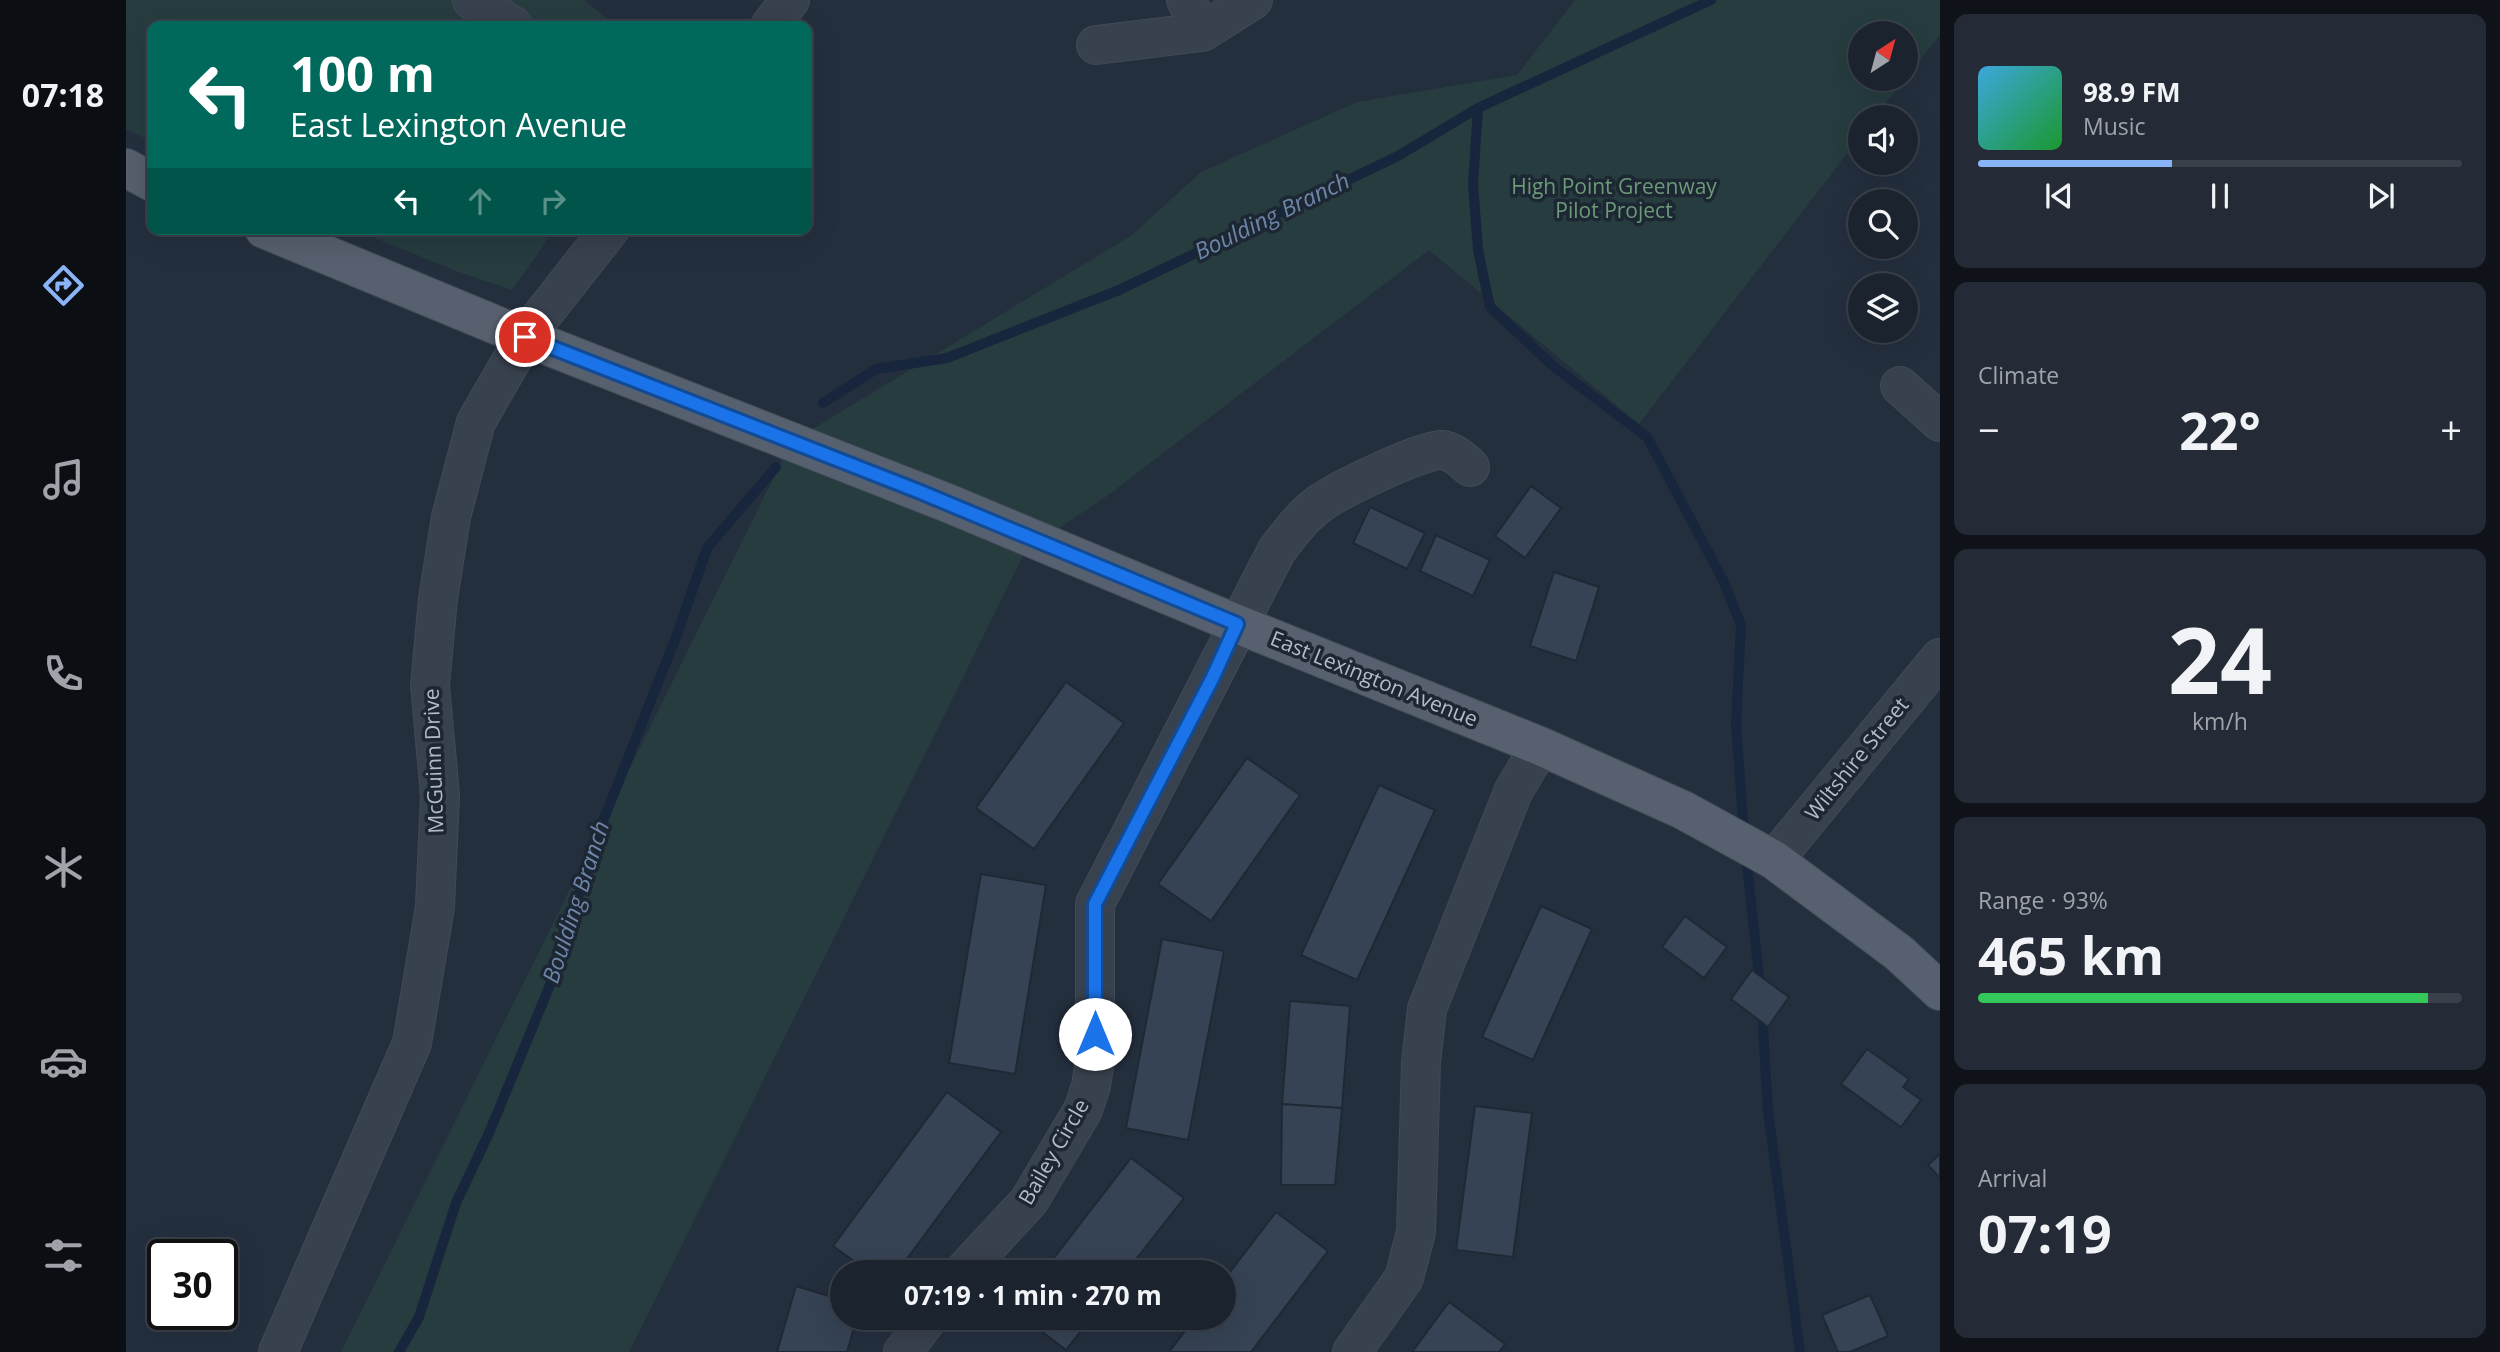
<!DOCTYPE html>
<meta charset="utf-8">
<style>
:root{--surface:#1b232e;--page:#242b36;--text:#f1f3f6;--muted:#a0a4aa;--line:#39404a;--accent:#8ab4f8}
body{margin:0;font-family:"Open Sans",sans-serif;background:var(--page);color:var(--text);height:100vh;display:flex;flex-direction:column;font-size:26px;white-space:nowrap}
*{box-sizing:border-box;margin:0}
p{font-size:23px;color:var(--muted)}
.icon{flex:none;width:38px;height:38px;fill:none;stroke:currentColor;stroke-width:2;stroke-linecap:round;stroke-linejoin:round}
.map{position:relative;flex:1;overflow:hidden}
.details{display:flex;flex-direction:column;gap:14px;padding:14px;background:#0f1319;width:560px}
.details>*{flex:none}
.hud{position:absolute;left:21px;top:21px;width:665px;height:214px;border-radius:14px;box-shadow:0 7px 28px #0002,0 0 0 2px var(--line);background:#00695c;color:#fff;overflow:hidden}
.needle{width:46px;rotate:36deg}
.tools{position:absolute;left:1722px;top:21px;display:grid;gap:14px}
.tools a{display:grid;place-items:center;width:70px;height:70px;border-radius:50%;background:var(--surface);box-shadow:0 7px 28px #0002,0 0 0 2px var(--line);font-size:35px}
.speed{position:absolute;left:21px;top:1239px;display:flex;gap:14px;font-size:35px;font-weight:700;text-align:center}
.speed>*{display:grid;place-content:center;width:91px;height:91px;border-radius:50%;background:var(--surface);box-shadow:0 7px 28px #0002,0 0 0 2px var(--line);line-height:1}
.speed .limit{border:4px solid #111;border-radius:10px;background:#fff;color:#111}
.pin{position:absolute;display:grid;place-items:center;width:60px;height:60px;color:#fff;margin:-30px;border:4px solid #fff;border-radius:50%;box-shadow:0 2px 7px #0007}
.me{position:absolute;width:77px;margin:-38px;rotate:0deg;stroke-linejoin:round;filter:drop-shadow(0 0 5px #0008)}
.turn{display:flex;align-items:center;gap:24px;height:147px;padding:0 28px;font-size:32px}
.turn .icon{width:91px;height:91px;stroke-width:2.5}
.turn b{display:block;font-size:49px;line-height:60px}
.lanes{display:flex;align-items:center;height:66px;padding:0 28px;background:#0003;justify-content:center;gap:35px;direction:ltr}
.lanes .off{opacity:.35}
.big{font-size:52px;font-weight:700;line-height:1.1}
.details .tile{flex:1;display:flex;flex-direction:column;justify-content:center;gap:10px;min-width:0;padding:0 24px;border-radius:14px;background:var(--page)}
.details .dial{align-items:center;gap:0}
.dial b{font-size:91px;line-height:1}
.song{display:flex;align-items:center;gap:21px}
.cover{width:84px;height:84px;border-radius:10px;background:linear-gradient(135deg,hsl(200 70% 55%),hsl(130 70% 35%))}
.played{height:7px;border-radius:4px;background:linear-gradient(90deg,var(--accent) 40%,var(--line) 40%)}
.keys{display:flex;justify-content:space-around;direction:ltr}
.heat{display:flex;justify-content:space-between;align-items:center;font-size:38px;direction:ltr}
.charge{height:10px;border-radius:5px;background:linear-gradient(90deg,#34c759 93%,var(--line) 0)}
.trip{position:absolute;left:704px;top:1260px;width:406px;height:70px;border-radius:35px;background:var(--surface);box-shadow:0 7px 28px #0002,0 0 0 2px var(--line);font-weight:700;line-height:70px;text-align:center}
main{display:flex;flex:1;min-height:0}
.dock{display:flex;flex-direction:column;width:126px;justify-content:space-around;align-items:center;background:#0b0e12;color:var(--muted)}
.dock .icon{width:49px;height:49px}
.dock .active{color:var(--accent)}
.dock b{font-size:32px;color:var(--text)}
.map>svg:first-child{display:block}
</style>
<main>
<nav class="dock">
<b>07:18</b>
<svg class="icon active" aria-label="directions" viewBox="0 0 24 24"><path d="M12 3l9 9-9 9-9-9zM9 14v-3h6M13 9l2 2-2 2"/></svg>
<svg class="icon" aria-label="music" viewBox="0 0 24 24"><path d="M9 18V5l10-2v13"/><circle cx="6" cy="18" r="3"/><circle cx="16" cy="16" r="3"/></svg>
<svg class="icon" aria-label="phone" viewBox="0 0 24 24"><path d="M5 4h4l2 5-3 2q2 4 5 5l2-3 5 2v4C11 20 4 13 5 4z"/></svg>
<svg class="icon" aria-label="climate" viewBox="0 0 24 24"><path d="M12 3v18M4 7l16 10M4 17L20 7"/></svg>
<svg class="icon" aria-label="car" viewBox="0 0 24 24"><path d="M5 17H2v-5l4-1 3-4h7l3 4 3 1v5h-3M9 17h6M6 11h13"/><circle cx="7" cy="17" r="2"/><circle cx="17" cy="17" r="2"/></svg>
<svg class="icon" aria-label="filters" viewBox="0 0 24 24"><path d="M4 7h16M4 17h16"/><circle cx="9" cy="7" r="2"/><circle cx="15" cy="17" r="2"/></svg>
</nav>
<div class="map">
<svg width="1814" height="1352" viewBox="0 0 1814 1352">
<rect width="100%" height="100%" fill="#242f3e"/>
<path fill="#263c3f" d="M0,0H458L490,26H26V142L0,129Z
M1449,0H1814V35L1780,78V33H1734V79H1779L1749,117H1734V137L1513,424L1303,250L981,496L900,550L503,1352H215L665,442L1006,235L1075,172L1231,102L1391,75Z
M226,229H429L386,290L333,272Z"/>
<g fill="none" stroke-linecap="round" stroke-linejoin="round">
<path stroke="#17263c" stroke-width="10" d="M1352,108L1347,184L1352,250L1364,307L1427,366L1521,437L1597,580L1615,625L1610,723L1618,833
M697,403L750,369L821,358L993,290L1272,156L1352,108L1585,0
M1620,855L1634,986
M1636,1012L1642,1111L1674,1352
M273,1352L293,1317L330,1203L363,1133L431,968L468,844L552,632L581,548L650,467"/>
</g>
<path fill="#364354" stroke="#1f2835" stroke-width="2" d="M1405,486L1435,508L1399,558L1369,536Z
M1244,507L1299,533L1281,569L1227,543Z
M1310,535L1364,560L1347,596L1294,571Z
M1428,572L1473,587L1450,661L1404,646Z
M940,682L998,723L908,849L850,808Z
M1121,758L1174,795L1085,921L1032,884Z
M1253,785L1309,810L1231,980L1175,955Z
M855,874L920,885L889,1074L823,1063Z
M1415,906L1466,929L1407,1060L1356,1037Z
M1559,916L1601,947L1578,978L1536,947Z
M1036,939L1098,951L1062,1140L1000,1128Z
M1626,970L1663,997L1642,1027L1605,999Z
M1164,1001L1224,1006L1216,1108L1156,1104Z
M1741,1049L1783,1079L1777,1087L1795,1100L1775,1127L1715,1084Z
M821,1092L875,1132L771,1272H743L707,1246Z
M1156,1104L1216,1108L1209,1185H1155Z
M1349,1106L1406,1113L1387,1257L1330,1250Z
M1814,1154V1178L1802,1165Z
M1005,1158L1058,1198L1000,1272H917Z
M1150,1212L1202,1251L1125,1352H1043L1069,1318H1097V1281Z
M670,1286L716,1300V1318H731L721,1352H651Z
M1744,1295L1762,1336L1724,1352H1712L1696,1315Z
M1323,1302L1379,1344L1373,1352H1286Z
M898,1318H965L940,1350Z"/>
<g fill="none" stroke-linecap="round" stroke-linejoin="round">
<g stroke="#414a57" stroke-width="40">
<path id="minor" d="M346,0L387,26
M644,26L664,0
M1076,32L1127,0
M970,45L1076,32L1060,0
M1774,386L1814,422
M1648,860L1814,658
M837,1272L903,1201L957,1110L965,1086L969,1060V904L1151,550C1164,533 1178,514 1196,502C1213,490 1297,449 1316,450C1327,451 1336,460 1344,467
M152,1352L286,1043L309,907L314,795L304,685L312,599L325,517L350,422L399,337L484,229
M777,1352L802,1318
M1226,1352L1278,1278L1290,1232L1295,1062L1301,1009L1387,792L1414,746"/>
</g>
<g stroke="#414a57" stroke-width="40">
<path id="major" d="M0,168L26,182
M138,229L399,337L824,504L1111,624L1414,746L1557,810L1648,860L1773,953L1814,991"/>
</g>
<use href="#minor" stroke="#38414e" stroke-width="38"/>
<use href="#major" stroke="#56606e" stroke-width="38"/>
</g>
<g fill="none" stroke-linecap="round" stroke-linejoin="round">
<g stroke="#114b97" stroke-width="18">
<path id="route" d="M399,337L792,491L1111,624L1087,677L969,904V1034"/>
</g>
<use href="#route" stroke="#1a73e8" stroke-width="12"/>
</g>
<g text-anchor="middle" stroke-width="7" stroke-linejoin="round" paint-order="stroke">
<g font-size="21" fill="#6b9a76" stroke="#1d2633">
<text x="1488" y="194">High Point Greenway<tspan x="1488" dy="24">Pilot Project</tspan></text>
</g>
<g font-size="21" fill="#b4bcc9" stroke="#1d2633">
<text transform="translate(1248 679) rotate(22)" y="7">East Lexington Avenue</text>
<text transform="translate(1731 759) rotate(-51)" y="7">Wiltshire Street</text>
<text transform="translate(308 761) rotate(-92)" y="7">McGuinn Drive</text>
<text transform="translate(928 1152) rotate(-60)" y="7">Bailey Circle</text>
</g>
<g font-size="23" font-style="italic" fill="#6d86a8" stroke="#1d2633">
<text transform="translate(1146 216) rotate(-26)" y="8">Boulding Branch</text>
<text transform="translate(450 902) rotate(-72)" y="8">Boulding Branch</text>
</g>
</g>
</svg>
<div class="tools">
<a><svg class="needle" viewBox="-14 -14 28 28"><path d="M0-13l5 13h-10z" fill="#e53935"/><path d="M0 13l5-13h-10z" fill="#a0a4aa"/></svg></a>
<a><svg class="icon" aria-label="sound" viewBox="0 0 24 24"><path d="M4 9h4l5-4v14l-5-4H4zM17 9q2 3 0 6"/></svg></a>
<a><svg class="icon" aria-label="search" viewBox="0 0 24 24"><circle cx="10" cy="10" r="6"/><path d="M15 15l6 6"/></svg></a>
<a><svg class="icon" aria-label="layers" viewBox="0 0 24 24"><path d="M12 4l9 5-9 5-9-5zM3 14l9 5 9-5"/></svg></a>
</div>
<div class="speed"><div class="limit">30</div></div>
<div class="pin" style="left:399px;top:337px;background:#d93025"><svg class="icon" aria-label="arrive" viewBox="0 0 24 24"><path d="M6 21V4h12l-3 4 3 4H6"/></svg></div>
<svg class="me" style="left:969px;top:1034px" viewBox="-20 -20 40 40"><circle r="19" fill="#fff"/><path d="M0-13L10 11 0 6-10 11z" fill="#1a73e8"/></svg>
<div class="trip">07:19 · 1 min · 270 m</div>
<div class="hud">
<div class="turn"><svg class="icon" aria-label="left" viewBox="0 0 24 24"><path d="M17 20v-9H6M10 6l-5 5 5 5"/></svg><div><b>100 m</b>East Lexington Avenue</div></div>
<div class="lanes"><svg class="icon" aria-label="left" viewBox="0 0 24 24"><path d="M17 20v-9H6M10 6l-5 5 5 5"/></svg><svg class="icon off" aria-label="ahead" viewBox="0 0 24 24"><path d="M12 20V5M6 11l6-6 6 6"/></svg><svg class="icon off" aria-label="right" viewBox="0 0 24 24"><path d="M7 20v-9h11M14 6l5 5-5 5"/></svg></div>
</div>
</div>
<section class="details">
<div class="tile">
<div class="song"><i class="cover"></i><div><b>98.9 FM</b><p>Music</p></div></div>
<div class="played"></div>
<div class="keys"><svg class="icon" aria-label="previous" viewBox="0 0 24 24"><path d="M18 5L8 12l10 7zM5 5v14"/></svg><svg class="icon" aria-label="pause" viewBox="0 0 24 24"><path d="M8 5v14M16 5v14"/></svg><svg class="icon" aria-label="next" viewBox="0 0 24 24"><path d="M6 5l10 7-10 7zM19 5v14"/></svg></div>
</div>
<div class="tile"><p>Climate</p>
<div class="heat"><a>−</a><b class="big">22°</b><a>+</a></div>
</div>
<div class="tile dial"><b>24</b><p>km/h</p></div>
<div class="tile"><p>Range · 93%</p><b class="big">465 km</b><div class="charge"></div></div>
<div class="tile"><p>Arrival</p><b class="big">07:19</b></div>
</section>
</main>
